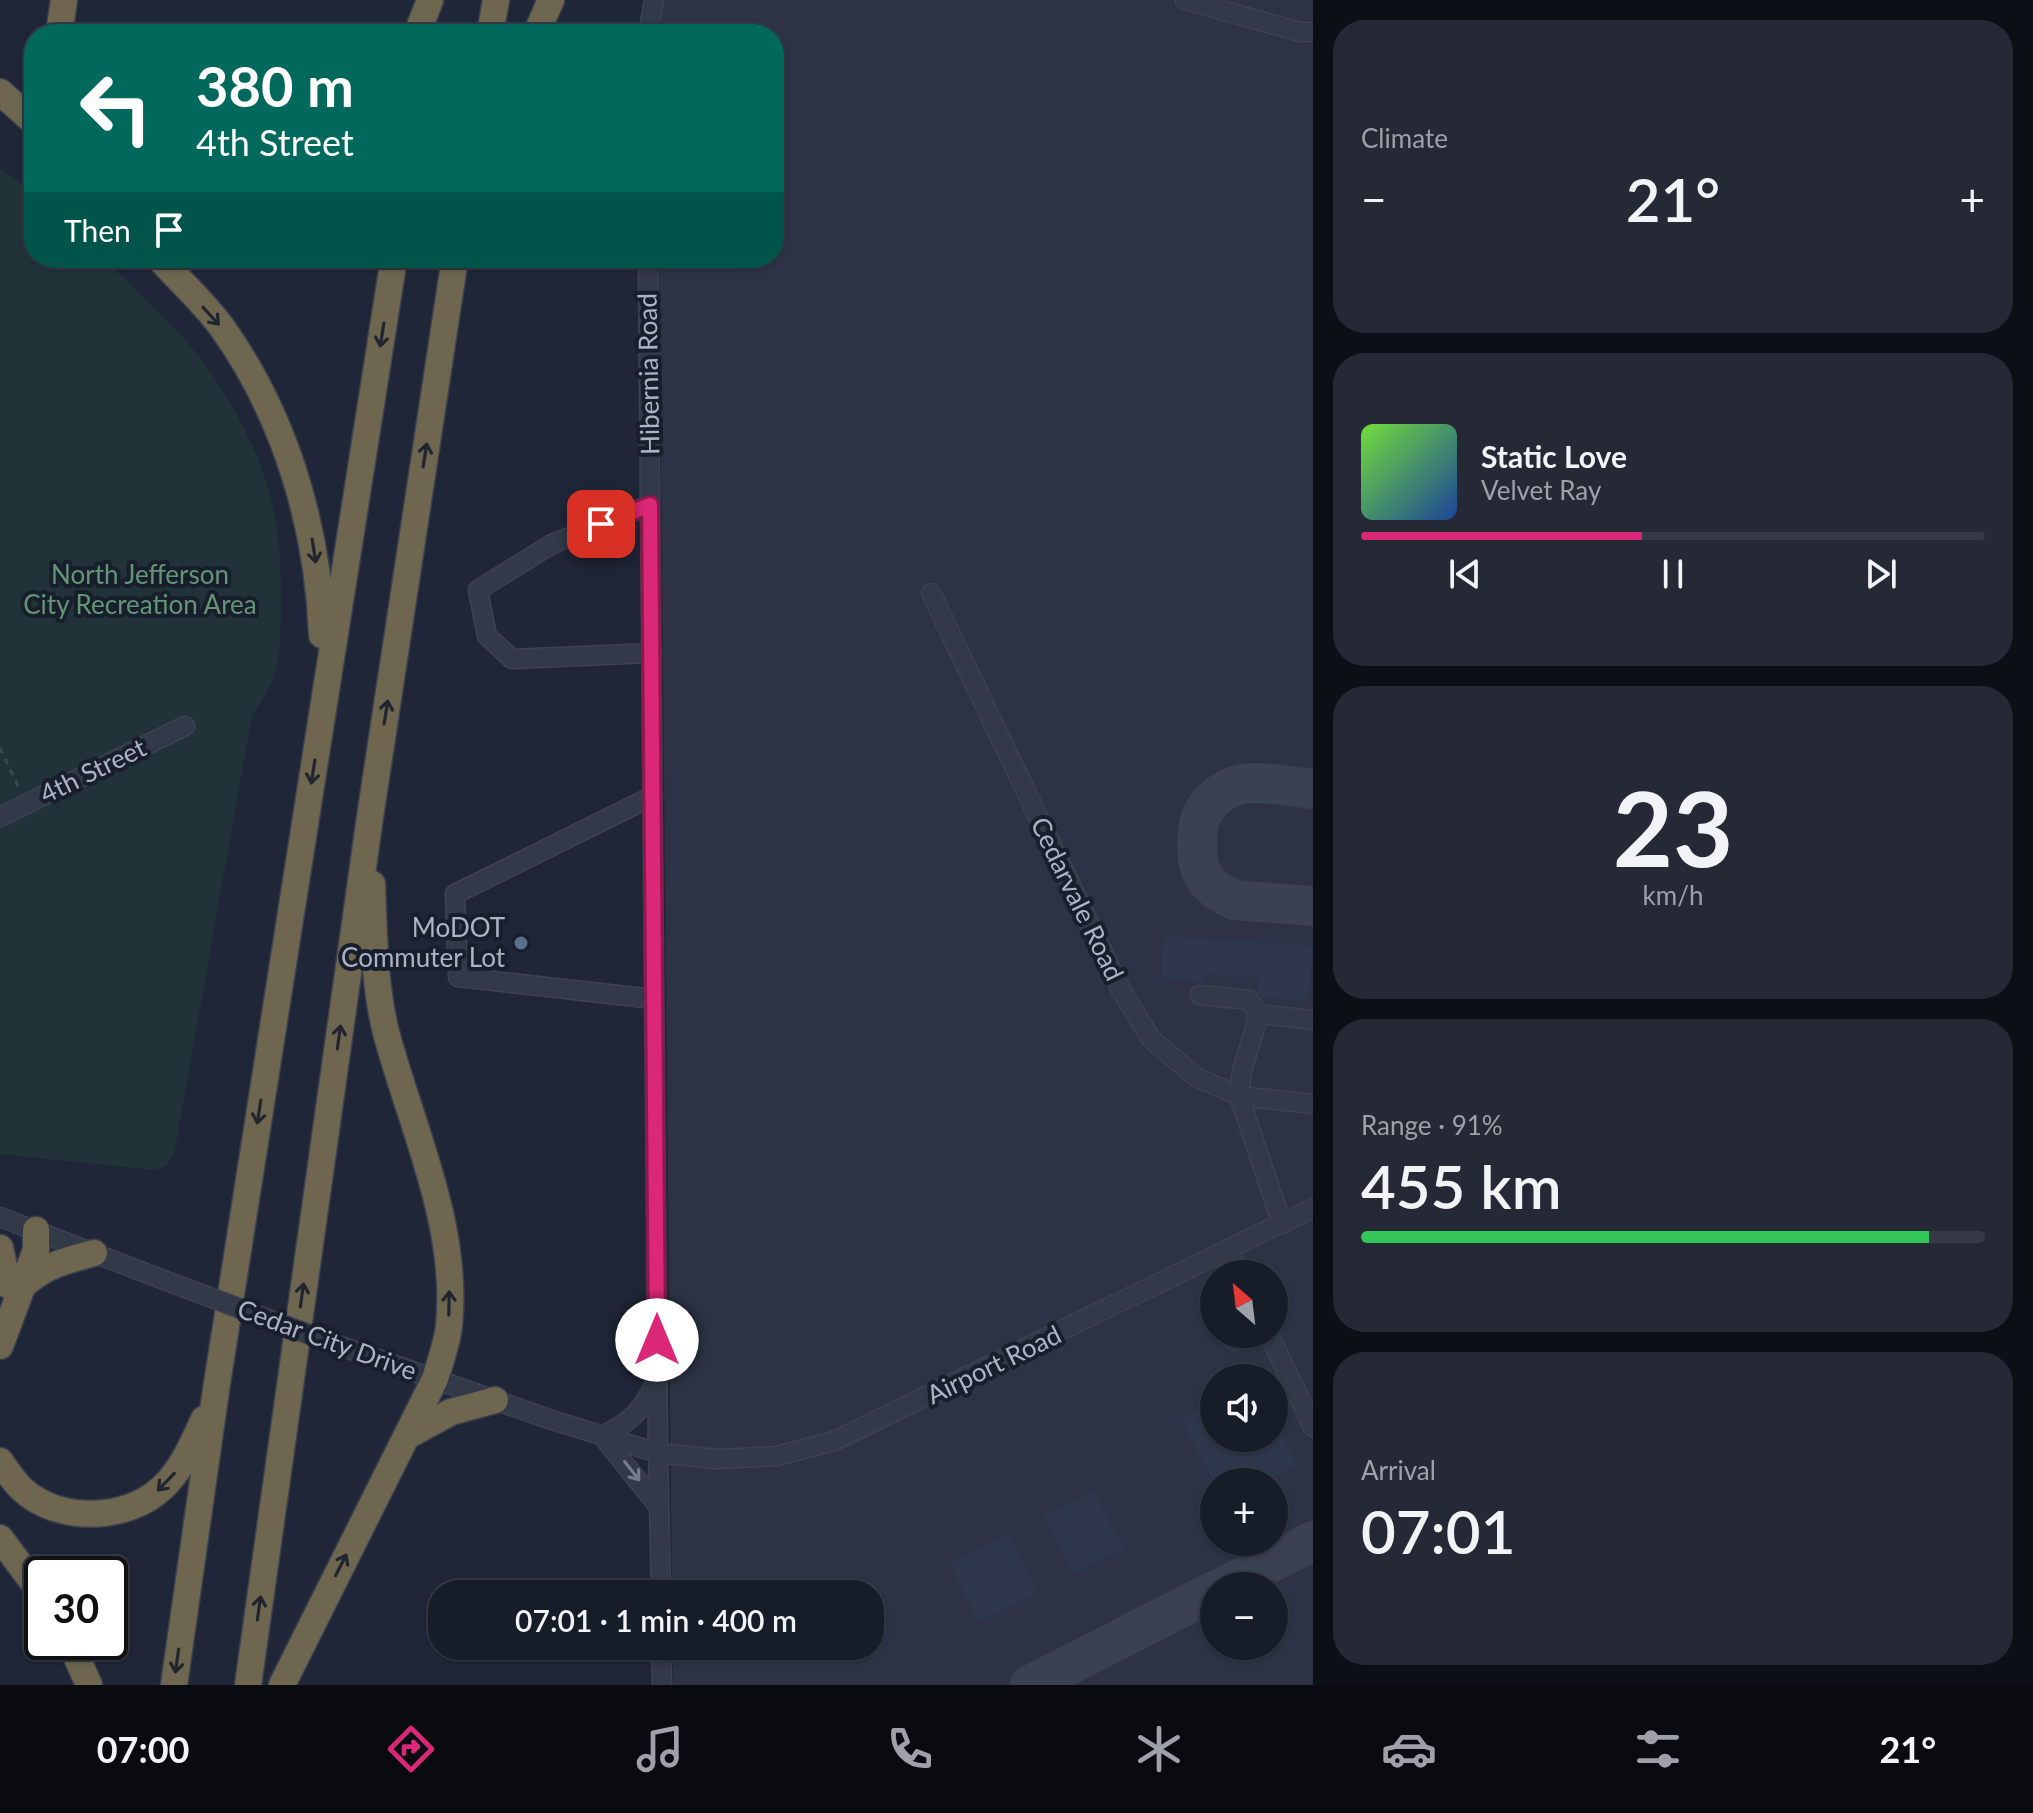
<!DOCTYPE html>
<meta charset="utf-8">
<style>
:root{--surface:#171c29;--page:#242935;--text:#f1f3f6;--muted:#9ea1a8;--line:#363a46;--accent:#db2777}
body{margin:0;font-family:Lato,sans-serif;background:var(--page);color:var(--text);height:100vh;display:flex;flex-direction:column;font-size:30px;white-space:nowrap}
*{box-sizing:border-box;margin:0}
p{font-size:26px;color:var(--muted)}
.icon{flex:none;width:44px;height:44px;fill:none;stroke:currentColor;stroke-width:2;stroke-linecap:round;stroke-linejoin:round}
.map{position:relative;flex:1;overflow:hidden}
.details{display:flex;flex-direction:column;gap:20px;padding:20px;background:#0d0f17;width:720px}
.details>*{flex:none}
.banner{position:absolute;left:24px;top:24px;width:760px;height:244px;border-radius:32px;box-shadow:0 2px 6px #0004,0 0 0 2px var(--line);background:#00695c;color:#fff;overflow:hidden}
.needle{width:52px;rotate:332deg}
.fabs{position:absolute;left:1200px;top:1260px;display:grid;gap:16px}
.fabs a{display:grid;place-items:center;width:88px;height:88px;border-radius:50%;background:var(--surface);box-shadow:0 2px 6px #0004,0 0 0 2px var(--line);font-size:40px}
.speed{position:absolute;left:24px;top:1556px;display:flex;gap:16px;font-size:40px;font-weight:700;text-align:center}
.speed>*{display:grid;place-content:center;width:104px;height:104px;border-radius:50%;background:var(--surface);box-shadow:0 2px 6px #0004,0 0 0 2px var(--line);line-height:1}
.speed .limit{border:4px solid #111;border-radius:12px;background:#fff;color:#111}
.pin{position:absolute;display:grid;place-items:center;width:68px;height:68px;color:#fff;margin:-34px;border-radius:16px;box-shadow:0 4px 12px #0006}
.me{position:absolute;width:88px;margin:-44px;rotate:0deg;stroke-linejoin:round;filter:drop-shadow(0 0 6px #0008)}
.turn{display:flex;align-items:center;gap:28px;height:168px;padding:0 40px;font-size:36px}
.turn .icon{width:104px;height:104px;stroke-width:2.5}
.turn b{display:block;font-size:56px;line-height:68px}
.then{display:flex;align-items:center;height:76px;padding:0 40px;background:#0003;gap:16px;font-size:30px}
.big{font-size:60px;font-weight:600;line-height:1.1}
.details .tile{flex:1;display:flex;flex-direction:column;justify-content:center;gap:12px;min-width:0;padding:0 28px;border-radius:32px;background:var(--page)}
.details .dial{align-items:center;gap:0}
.dial b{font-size:104px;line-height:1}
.song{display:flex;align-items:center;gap:24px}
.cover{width:96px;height:96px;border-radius:12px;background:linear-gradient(135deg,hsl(100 70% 55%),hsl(220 70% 35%))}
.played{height:8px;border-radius:4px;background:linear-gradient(90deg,var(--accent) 45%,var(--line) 45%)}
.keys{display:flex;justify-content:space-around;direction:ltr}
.heat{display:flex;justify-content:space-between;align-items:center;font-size:44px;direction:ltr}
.charge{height:12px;border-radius:6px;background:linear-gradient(90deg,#34c759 91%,var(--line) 0)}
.trip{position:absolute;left:428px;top:1580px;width:456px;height:80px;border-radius:32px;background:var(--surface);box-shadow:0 2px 6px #0004,0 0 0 2px var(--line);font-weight:600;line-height:80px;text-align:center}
.menu{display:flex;height:128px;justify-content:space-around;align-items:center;background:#090b10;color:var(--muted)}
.menu .icon{width:56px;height:56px}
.menu .current{color:var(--accent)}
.menu b{font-size:36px;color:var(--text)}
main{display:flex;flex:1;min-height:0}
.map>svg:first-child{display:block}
</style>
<main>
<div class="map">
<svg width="1313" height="1685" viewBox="0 0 1313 1685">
<rect width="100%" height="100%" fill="#1f2637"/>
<path fill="#2d3345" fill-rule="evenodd" d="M658,0H1313V1685H673V1646H870V1594H672L659,258H774V34H658ZM1214,1274H1274V1334H1214ZM1214,1378H1274V1438H1214ZM1214,1482H1274V1542H1214ZM1214,1586H1274V1646H1214Z"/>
<path fill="#213339" d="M0,168L34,194V258H104C140,294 180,329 209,370C233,403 255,446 267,485C279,521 281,562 281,600C280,652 284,671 252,715L174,1155L166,1166L153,1170L0,1154Z"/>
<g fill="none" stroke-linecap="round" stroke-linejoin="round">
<path stroke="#3a4153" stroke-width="40" d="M1313,789C1289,787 1255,778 1232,787C1222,791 1209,801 1204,811C1195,826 1194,863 1205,878C1212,888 1223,895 1234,900L1313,906
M1225,1586L1313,1541
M1030,1685L1214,1591"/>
</g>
<path fill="#2e374c" d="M1163,936L1313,946L1308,1000L1263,998L1257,991L1258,978L1204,974V982L1161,977Z
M1214,1402V1438H1283L1296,1465L1263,1482H1214L1181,1419Z
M1093,1490L1124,1549L1074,1574L1044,1516Z
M1009,1534L1038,1592L979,1622L949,1564Z"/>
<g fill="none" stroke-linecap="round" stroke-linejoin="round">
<g stroke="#3c4251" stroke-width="21">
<path id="minor" d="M1185,0L1300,32H1313
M648,34L654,0
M648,258L658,1453L661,1594
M650,505L552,544L478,590L487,636L512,659L652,653
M931,593L1121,990L1151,1039L1196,1077L1239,1096L1313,1104
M653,796L455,894L458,977L654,999
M0,817L185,726
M1200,995L1249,1000L1259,1014L1313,1020
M1259,1014L1242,1071L1239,1096L1282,1224
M0,1217L164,1280
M1228,1249L1240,1274
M1269,1334L1313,1427
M1234,1341L1247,1334
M335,1344L549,1419L658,1453L717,1459L777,1456L834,1441L1313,1208
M656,1382C641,1412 632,1421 602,1436L659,1507
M661,1646L662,1685"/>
</g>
<g stroke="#3a404f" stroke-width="29">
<path id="highway" d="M59,34L64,0
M417,34L430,0
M490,34L496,0
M536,34L551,0
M0,92L34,122
M159,258C179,280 203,302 221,326C285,415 318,526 322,635
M0,1248L8,1285
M22,1286C46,1265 64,1261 94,1253
M0,1346L36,1250V1230
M407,1436L451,1412L495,1400
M0,1461C7,1471 14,1482 23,1490C59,1523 127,1521 162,1488C182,1470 193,1443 204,1419
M0,1538L42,1594
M70,1642L89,1685
M174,1685L216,1390L394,258
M248,1685L370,817L455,258
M282,1685L435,1379C440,1362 447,1344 449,1326C459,1226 413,1131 387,1036C374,987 374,934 372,884"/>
</g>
<path stroke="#394c51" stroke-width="3" stroke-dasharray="6 6" stroke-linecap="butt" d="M0,748L19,788"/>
<use href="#minor" stroke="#323948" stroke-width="18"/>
<use href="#highway" stroke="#6e664f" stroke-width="26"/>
<g stroke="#3c4251" stroke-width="21" stroke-linecap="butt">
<path id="minor-bridge" d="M164,1280L335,1344"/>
</g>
<use href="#minor-bridge" stroke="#323948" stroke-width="18"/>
</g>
<defs><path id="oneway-shaft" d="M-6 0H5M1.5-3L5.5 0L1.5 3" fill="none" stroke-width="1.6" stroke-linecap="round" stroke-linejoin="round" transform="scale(2)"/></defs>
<g stroke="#212530">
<use href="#oneway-shaft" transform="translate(211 316) rotate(48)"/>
<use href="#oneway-shaft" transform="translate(382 335) rotate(99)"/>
<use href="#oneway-shaft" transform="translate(425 455) rotate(-81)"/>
<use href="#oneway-shaft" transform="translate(314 551) rotate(81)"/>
<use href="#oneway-shaft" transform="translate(386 712) rotate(-81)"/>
<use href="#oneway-shaft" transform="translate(313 772) rotate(99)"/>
<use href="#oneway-shaft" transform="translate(339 1037) rotate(-82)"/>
<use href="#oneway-shaft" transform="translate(259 1112) rotate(99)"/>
<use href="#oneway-shaft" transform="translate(302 1295) rotate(-82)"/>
<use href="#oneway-shaft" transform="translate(449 1303) rotate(-89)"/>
<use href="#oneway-shaft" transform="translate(166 1482) rotate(134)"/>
<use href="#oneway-shaft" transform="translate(341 1565) rotate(-63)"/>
<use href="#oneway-shaft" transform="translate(259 1608) rotate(-82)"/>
<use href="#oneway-shaft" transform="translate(177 1661) rotate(98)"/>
</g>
<use stroke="#757c8d" href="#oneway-shaft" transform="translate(632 1471) rotate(52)"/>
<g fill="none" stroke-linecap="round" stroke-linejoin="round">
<g stroke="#8e194d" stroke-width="20">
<path id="route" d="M601,524L650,505L657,1340"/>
</g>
<use href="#route" stroke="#db2777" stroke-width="14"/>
</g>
<circle fill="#5c6f8a" stroke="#181e2c" stroke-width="3" cx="521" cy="943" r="8"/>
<g text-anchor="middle" stroke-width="8" stroke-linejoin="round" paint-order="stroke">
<g font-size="26" fill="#acb3c5" stroke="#181e2c">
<text transform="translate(649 374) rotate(-91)" y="9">Hibernia Road</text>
<text transform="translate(93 771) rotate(-26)" y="9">4th Street</text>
<text transform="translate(1077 899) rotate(64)" y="9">Cedarvale Road</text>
<text transform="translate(327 1340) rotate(20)" y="9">Cedar City Drive</text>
<text transform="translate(994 1365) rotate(-26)" y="9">Airport Road</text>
</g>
<g font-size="26" fill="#639675" stroke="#181e2c">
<text x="140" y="584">North Jefferson<tspan x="140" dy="30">City Recreation Area</tspan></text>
</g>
<g font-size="26" fill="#acb3c5" stroke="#181e2c" text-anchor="end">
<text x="505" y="937">MoDOT<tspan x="505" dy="30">Commuter Lot</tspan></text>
</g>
</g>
</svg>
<div class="fabs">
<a><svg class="needle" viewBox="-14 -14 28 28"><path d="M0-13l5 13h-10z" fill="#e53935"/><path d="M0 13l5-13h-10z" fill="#9ea1a8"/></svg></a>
<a><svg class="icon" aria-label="sound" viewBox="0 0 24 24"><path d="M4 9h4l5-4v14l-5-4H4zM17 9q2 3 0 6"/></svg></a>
<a>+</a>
<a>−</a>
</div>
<div class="speed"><div class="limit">30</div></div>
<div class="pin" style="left:601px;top:524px;background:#d93025"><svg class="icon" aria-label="arrive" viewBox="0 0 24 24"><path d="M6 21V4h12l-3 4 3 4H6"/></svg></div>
<svg class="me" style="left:657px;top:1340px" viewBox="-20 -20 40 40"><circle r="19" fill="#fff"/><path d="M0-13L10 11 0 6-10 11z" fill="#db2777"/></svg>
<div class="trip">07:01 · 1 min · 400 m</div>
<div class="banner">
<div class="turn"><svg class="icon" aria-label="left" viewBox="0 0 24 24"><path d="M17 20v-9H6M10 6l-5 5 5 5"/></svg><div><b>380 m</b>4th Street</div></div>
<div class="then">Then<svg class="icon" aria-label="arrive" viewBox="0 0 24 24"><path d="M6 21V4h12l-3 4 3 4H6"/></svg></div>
</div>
</div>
<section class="details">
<div class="tile"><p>Climate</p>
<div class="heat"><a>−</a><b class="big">21°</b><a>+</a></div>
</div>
<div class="tile">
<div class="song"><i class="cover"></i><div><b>Static Love</b><p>Velvet Ray</p></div></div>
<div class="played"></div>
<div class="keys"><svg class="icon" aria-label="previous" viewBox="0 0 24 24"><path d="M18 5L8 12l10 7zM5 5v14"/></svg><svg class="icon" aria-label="pause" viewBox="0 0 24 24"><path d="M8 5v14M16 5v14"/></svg><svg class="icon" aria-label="next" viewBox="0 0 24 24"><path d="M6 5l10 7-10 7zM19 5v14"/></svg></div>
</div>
<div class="tile dial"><b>23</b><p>km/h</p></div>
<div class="tile"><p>Range · 91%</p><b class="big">455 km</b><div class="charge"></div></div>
<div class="tile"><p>Arrival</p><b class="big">07:01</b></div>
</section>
</main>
<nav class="menu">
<b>07:00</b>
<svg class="icon current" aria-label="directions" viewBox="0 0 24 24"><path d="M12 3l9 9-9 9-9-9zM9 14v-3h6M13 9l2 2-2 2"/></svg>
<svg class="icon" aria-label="music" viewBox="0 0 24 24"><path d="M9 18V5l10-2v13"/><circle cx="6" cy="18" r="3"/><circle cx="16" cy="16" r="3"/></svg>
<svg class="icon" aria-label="phone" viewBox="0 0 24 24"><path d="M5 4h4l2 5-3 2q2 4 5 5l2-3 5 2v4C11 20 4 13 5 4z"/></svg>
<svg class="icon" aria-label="climate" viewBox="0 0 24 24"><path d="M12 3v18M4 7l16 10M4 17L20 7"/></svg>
<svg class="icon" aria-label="car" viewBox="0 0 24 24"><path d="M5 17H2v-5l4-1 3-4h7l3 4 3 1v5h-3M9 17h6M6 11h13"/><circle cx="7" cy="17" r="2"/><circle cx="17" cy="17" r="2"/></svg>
<svg class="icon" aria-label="filters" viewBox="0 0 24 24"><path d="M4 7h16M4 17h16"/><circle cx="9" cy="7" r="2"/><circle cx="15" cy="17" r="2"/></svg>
<b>21°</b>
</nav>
